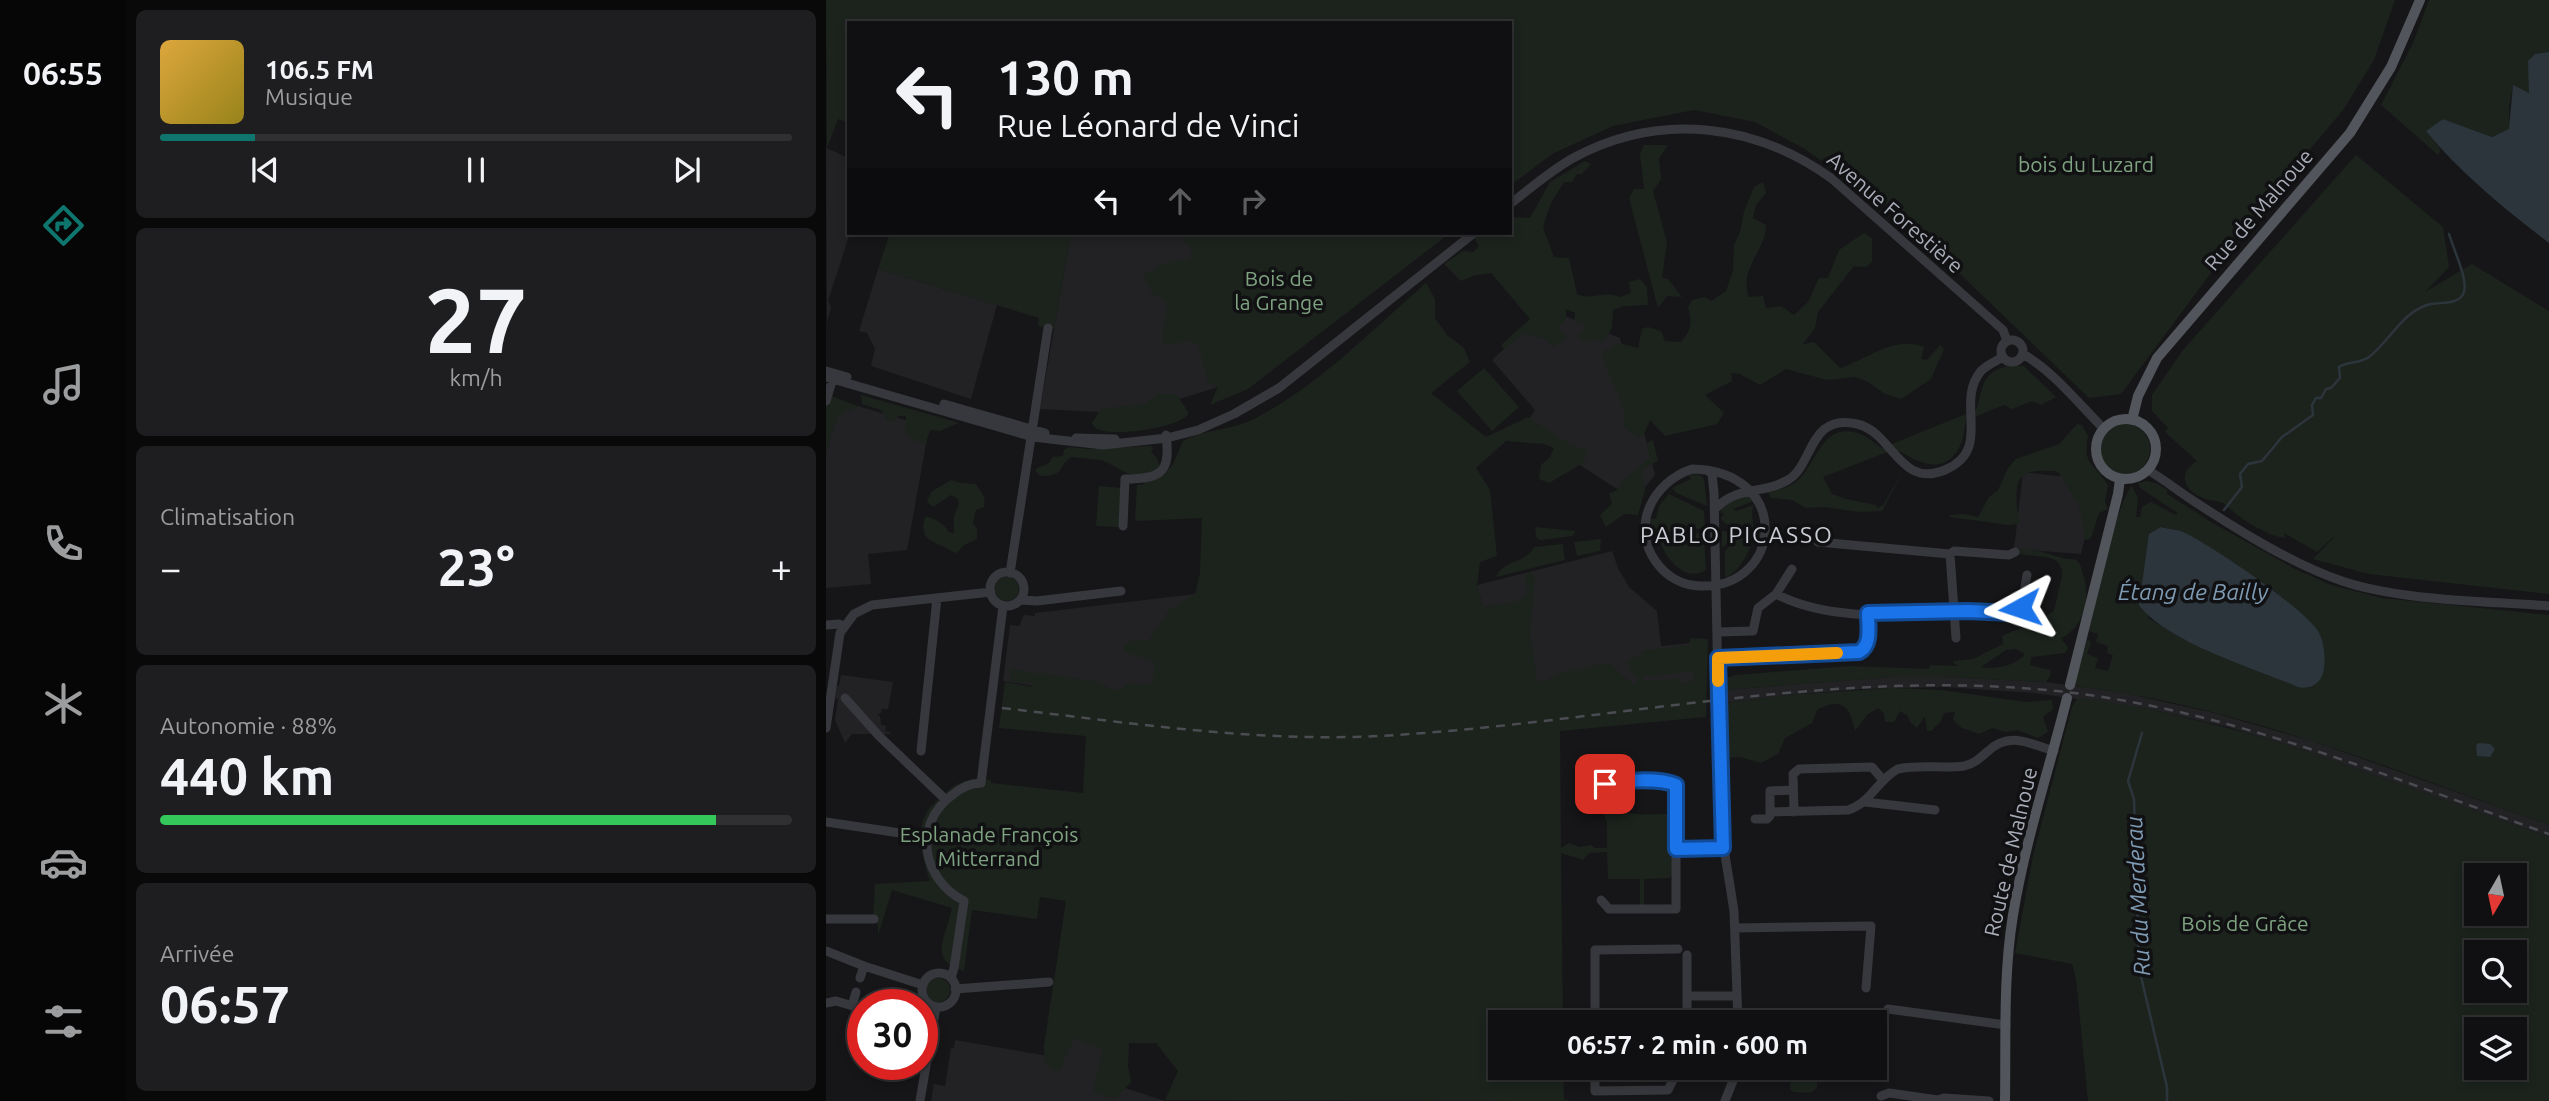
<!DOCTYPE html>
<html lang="fr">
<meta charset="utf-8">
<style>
:root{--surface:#101012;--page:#1e1e20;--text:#f1f3f6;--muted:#9c9d9f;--line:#303032;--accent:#0f766e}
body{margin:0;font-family:Ubuntu,sans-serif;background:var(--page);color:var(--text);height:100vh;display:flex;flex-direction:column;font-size:26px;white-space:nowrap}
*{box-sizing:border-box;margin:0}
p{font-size:23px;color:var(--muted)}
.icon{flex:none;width:38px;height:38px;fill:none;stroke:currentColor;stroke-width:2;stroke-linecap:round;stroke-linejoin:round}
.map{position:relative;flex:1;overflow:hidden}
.sheet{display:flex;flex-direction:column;gap:10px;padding:10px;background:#09090a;width:700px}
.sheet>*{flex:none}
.hud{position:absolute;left:21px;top:21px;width:665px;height:214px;border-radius:0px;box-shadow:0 4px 10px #0003,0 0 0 2px var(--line);background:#101012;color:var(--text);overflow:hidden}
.needle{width:46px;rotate:189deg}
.fabs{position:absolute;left:1638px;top:863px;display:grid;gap:14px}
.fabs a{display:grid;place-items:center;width:63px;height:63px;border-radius:0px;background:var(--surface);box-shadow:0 4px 10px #0003,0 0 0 2px var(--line);font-size:35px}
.speed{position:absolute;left:21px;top:989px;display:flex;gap:14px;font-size:35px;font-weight:700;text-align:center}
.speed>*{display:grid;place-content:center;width:91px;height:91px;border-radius:50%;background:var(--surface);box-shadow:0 4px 10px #0003,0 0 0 2px var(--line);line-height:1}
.speed .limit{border:10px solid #d22;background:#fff;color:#111}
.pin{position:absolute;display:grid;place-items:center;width:60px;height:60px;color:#fff;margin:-30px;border-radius:14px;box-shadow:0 4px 10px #0006}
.me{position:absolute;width:77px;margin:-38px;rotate:265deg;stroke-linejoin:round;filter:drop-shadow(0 0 5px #0008)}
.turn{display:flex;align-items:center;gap:24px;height:147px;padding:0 35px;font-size:32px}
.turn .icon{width:91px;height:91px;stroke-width:2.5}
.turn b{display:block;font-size:49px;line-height:60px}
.lanes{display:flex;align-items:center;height:66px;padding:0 35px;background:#0003;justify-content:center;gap:35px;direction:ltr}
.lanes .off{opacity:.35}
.big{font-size:52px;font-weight:700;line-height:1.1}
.sheet .tile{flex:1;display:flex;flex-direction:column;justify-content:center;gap:10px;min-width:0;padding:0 24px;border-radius:10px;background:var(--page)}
.sheet .dial{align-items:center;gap:0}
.dial b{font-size:91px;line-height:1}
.song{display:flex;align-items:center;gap:21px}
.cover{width:84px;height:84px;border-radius:10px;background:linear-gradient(135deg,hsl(40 70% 55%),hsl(50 70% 35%))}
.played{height:7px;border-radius:4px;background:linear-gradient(90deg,var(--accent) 15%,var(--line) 15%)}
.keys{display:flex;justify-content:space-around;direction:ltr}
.heat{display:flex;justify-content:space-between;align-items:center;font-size:38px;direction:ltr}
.charge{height:10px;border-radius:5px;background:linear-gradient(90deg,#34c759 88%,var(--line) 0)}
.trip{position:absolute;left:662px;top:1010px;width:399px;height:70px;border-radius:0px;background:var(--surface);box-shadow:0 4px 10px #0003,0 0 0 2px var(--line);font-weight:700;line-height:70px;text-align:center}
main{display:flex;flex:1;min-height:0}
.tab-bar{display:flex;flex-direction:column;width:126px;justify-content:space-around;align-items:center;background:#060607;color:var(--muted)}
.tab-bar .icon{width:49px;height:49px}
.tab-bar .active{color:var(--accent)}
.tab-bar b{font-size:32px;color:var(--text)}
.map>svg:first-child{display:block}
</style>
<main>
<nav class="tab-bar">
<b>06:55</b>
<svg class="icon active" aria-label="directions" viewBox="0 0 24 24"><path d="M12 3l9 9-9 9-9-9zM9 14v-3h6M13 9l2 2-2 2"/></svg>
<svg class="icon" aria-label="music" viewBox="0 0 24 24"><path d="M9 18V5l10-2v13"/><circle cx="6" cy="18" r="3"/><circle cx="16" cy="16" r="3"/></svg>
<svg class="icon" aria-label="phone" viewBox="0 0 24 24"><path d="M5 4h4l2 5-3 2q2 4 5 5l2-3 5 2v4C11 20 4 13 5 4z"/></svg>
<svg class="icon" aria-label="climate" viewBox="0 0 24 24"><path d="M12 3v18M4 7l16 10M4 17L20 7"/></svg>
<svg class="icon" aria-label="car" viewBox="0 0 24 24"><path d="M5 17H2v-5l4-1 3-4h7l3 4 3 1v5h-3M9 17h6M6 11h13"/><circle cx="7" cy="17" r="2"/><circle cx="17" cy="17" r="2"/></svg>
<svg class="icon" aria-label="filters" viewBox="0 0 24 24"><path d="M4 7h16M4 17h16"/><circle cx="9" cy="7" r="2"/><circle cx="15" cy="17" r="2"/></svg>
</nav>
<section class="sheet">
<div class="tile">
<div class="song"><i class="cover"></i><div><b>106.5 FM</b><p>Musique</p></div></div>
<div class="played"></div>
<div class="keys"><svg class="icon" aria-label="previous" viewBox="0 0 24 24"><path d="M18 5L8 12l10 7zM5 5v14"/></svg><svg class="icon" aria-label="pause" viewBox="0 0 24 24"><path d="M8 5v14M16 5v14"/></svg><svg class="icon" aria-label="next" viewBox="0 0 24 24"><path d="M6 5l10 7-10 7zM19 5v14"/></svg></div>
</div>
<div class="tile dial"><b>27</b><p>km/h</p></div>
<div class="tile"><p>Climatisation</p>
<div class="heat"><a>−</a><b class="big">23°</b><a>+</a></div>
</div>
<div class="tile"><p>Autonomie · 88%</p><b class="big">440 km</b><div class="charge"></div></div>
<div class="tile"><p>Arrivée</p><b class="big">06:57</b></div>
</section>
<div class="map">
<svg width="1723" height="1101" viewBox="0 0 1723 1101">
<rect width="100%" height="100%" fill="#161618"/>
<path fill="#222225" d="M0,148L23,158L24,233L2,301L5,307L1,322Z
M245,233H397L392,387L344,402L273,412L214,409Z
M52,269L171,305L145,399L45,366L49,349L41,333L33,331Z
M727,311L794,338L829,475L817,490L811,502L754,465L703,419L709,410L666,360L693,335Z
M32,406L103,427L81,550L42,554L45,584L0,588V453L11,416Z
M1197,472L1263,480L1266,510L1255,554L1188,549Z
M786,551L792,568L803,587L831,611L835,646L864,643L869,682L696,705L689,602L657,607L651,585Z
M369,594L324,705L177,681L184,625L193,626L198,615L209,616V613Z
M15,675L67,682L62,709H56L55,713L51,715L54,716L55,725L60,726L59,731L65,732L64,734H26L19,743L9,720L12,699L9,698L11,686H13Z
M1066,677H1119L1220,682L1298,693L1388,713L1489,742L1723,825V837L1474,749L1406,728L1323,709L1208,693L1119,687L1037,689L961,695L899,703V690Z
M271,1031L293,1086L339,1101H105L108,1084L119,1086L125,1048H128L129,1040L222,1056L241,1045L250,1037Z"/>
<path fill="#1c231d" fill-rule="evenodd" d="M0,0H1569L1548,60L1517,110L1419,227L1295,394L1263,398L1079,221L979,149L929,122L868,110L787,126L726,154L684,186V23H23V123L12,119L1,148Z
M1603,0H1723V52L1709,54L1703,93L1687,86L1683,107L1684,129L1666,137L1617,119L1601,131L1615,150L1612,155L1555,105L1587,43Z
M818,145H842L833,158L835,179L827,191L841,242L836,278L842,279L856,297L841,296L832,308L803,198L808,189H818L814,154Z
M1530,155L1617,227L1623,267L1599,292L1646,264L1723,311V594L1543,574L1487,559L1514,531L1491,552L1458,533L1459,538C1439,535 1415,519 1401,506C1396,501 1387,501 1380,499C1358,492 1350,474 1371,461L1339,432L1342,428L1326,411V395L1357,350Z
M759,161L765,164L756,174H751L746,182H738L724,205L717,227L728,257L743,258L751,294C767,301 777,290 794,297L805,293L803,282L814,279L821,287L822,305L797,306L787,310L786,328L777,342L767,340L756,342L753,333L761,325L748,321L749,313L740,309V320L733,327L740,340L726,347L719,339L699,333L678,349L675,345L704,319L665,273L650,275L635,281L618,264L637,251L647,252L653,246L647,237L652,233H684V217L704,218L724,182Z
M937,182L940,193L930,205L927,218L940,225C941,249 912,269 923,297L937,296L940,308L955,306L968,315L982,302L993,278H1002L1013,250L1038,233L1046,238V262L1040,267L1028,266L992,312L989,328L977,344L988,342L1014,368C1042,359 1068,335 1098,347L1095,359L1101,360L1114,345L1118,349L1105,379L1075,399L1059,394L1042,382L1029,377L1001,380L960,369L934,385L914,374L905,373L906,381L879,395L898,413L891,424L839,436L824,420L817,436L811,437L797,426L799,413L775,353L792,343L812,348L816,329L822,327L835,331L839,341L855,342C866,330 866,322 862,307L866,300L879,297L885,301L900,291L907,271L908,245L914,232L918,212L928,187Z
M64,233H245L228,329L212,326L213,318L52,269Z
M360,233H624L422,389L384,405L392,387L382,383L372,344L361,341L339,346C331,326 347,319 338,299L327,294L317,275L342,262L364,259L366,251L355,236Z
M600,283L609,299V318L621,335L638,348L644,362L605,393L660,437L702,417L744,444L762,451L757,463L723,483L713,479L715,465L724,457L728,448L718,444L680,441L650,468L664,490L671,556L654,562L651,585L657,607L693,601L701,593L699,576L702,572L709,575L704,634L711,680L717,682L744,669H757L777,663L786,665L804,682L810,684L812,679L803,668L802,660L808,656L816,659L815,651L864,645V638L882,639L880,717L734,731L735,848L743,843L753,847L765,845L769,848H781V823L778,815C788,806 799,813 810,814C822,815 834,814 845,814L846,876L843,878L818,879V905H814V879H782L781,852L763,853L757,860L735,853L737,1022H674V1068H737L738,1099L744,1101L339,1100L352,1071L330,1043H303L302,1066L305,1082L289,1099L267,1092L277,1049L248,1038L233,1072L219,1065L218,1046L240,901L214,897L211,919L146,910L138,971C101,961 120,937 126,908L66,890L52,936V926L47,917L49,884L104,881C97,862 89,831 101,812C104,806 111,801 116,796C131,781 145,777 165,780V783L257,793L260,736L173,728L179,682L207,687L205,681L203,684L184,681L185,669L205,672V676L210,673H216L273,682L286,690L295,689L304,683L318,685L326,683L329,662L299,652L297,648C301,638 313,641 322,641L344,609L369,594L374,573L376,518L309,521L311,485L318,484V482L276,460L245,457C229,469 241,475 214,476L209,470C214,464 223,468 226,457L237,456L238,450L243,447L262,449L325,446L327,449L325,452L330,457L338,475L347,464L357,441C379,429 408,430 430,418C493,385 546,330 600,283ZM817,668L818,677L867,671L869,681L854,683L853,679H849L817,681Z
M1182,366H1198L1230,397L1215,405L1206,401L1186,409L1178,405L1141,420C1137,427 1139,437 1134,446C1117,479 1090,460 1069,449L997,477L1006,494L1020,499L1050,505L1051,508L1057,505L1077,471L1056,511L1034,512L998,507L980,508L966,500L945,498L941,491C951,490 963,488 971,481C991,464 996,420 1034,434C1043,437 1049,444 1056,448L1150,410C1158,389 1153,373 1182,366Z
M658,368L693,407L666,431L631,391Z
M0,394L32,406L11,417L0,453Z
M332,394H350L363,413C355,428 290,436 274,430C269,429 269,428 266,423L275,409L318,404Z
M35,395L123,420L132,423L114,431L104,430L100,443C91,443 86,439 79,433L80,416H73L69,421L62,422L55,410L36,404Z
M1272 449a26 26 0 1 1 52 0a26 26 0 1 1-52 0Z
M1251,424L1256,425L1262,436C1256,466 1269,463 1282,485L1279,502L1282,509L1273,513L1265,538L1261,540L1258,538L1257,520L1252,504L1233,473L1229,471C1198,470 1188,472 1191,507C1192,513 1194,517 1193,524L1182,525L1124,517V515L1137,514L1152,517L1163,497L1172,490L1182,468L1190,459L1233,444Z
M827,440L832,461L815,470L819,490L812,515L798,514L780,527L774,515L786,504L783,493L792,490L796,481L824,458L821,443Z
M862,474L874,475L878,479L881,506L850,493L846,488L865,479Z
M125,480L135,483L150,484C155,493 160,495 158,507L150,510L147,523L151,529V539L138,545L131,553C124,551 120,547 114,545C98,539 95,533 99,517C108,516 119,525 123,532L128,533V517L133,503L132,499L125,495L107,507L101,502L105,492Z
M1321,481L1332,484L1341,490V494L1385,522L1469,569L1505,585L1556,598L1723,615V825C1568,770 1412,705 1248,686L1261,639L1265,642L1261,654L1272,658L1269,668L1282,671L1287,655L1281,653L1282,646L1270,642L1272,634L1263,631C1269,605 1292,497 1306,486L1312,498L1310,517H1314L1316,507L1325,502L1350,515L1352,513L1314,488L1312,483ZM1336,527L1356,532L1450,592L1497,647L1498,665L1495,677L1488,685L1482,688L1357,639L1322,618Z
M273,486L295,488L293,527L270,526Z
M843,494L878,511L879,528L823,534V519H830L833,506Z
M923,494L928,501L907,509L909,511L928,505L926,512L927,525L934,528V538L927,540C923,552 912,575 899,577V551L910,539V535L896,548V531L910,533V530L906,529L895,519L898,513H895V506L902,500Z
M709,527L750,531L746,536L714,540L710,537Z
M878,533L880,570C858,584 838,556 832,537Z
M775,539L774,551L751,556L748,542Z
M737,544L739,560L670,577C678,559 701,563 708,547Z
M1190,548C1207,549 1221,553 1236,558C1242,560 1248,557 1252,562C1256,566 1256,573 1258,577C1264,599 1258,628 1235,638L1242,648L1239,653L1205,657L1204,665L1224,670L1225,674L1220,682L1119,677H1066L900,690V678L910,675L1023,666L1103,669L1104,665L1133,666L1127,663L1128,661L1147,659L1177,644L1176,636L1204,624L1208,617L1215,618L1227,612C1231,603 1231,595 1234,585C1244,550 1213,559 1190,553ZM1190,649L1199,654C1190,666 1168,670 1155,667L1180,650Z
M169 589a12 12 0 1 1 24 0a12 12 0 1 1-24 0Z
M1067,688L1115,690L1199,702L1226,700L1227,709L1217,717L1222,732L1212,738L1191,730L1180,732L1166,728L1153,734L1136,728L1127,720L1129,712L1118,713L1115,721L1105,731H1101L1099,716L1091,728L1085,723L1081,715L1074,711L1068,722H1059L1058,713L1052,708L1042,714L1029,731C1024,706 1016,697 991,710L986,723L959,738L952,754L935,763L914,757L902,758L900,703L961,695Z
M1259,698L1323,709L1418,732L1474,749L1723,837V1101H1262L1250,979L1246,964L1189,953L1207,856L1246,707L1251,699ZM1689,875V914H1650V875ZM1689,952V990H1650V952ZM1689,1029V1068H1650V1029Z
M100 990a12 12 0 1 1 24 0a12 12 0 1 1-24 0Z
M965,1068H1000L991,1074V1088L984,1093L967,1092L964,1089Z"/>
<path fill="#2c353c" d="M1723,52V243C1680,210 1634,173 1600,131L1617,119L1666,137L1683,129L1687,85L1703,93L1702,61L1709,54Z
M1335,527C1342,529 1350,529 1357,532C1384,544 1476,607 1492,631C1499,642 1501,666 1495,678C1489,687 1481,689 1472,687C1428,668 1340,642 1313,605L1323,534Z
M1653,743L1664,744L1669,749L1664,757L1651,756L1650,745Z"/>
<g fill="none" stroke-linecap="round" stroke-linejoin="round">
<path stroke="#2c353c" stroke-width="2.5" d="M1398,510L1416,487L1414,474L1422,464L1436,461L1456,437L1487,415L1486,405L1490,398H1495L1500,389L1505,388L1514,378L1513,367C1522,361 1533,364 1543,357C1564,341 1577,310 1605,304C1616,302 1634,305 1638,292C1642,279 1627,248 1623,234
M1316,733L1302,781L1308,799L1313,968L1341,1087V1101"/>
<path stroke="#37383d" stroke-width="9" d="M684,204C705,188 725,170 749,157C834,112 928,123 1005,178L1168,322L1177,330L1181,341
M1175 351a11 11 0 1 1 22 0a11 11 0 1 1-22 0Z
M1197,354C1228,372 1252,403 1278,429
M0,371L21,377
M0,377L207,437L277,445L341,438L372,430L408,414L453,388L648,233
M0,401L8,375
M118,404L219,433
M250,438L289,439
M866,469C967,471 957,588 875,586C857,586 841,577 830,562C804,526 827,482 866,469Z
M881,470L886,474L888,493L892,688
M1322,470C1337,479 1351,490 1366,500C1412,530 1464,563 1516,581C1575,601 1660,601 1723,606
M889,509C912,485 936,495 962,480C988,465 982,413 1031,424C1067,432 1073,489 1119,470C1168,449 1128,403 1155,371C1161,365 1170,361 1177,357
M297,526L299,479C336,479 345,472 340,435
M992,542L1124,554L1128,551L1183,555L1189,552
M1124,554L1130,638
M164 589a17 17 0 1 1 34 0a17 17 0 1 1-34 0Z
M184,573L222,328
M950,594L966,569
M195,600L211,601L295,591
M0,625L13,624L17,626
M892,632L927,631L932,608L950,594C1020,630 1109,607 1185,613L1196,606L1201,575
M892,658L1033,652C1046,645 1042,627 1042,613
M19,698L53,736L120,800
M893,706L897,842L908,911L912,1022
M0,728L14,633L28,614L46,605L165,592
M95,751L111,598
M771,791C773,789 778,785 780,784C793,779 838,780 850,785V849
M1039,802L1109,810
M945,812L1022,810C1045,803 1052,779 1072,769C1094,764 1116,769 1138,766C1148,764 1154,758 1161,752C1183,731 1202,743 1228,751
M968,812L967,774L973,769L1046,767L1057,780
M929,819H941L944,816V791L967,790
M0,822L101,837
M775,900L783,909H850V849L897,848
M0,919H48
M909,928L1045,926L1040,988
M0,951L38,966L97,985
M861,955V1022
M96 990a17 17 0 1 1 34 0a17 17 0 1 1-34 0Z
M34,978L38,966
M125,978L128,968L138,901C97,880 86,826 125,796C133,789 144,783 155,783L177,606
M129,989L223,982
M861,996H911
M0,1003L10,1001L37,1009
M26,1006L30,992
M1062,1009L1180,1025
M769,1022V950L852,949
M769,1068V1091L842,1090L853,1068
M1055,1096L1063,1093L1112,1100L1118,1098L1163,1101
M94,1101L110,1007
M899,1101L912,1068"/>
<path stroke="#53555c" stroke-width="10" d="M1270 449a30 30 0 1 1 60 0a30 30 0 1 1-60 0Z
M1306,420L1312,396L1331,358L1524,133L1565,67L1594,0
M1244,685L1292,494L1294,479
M1179,1101C1180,1039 1177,976 1187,915C1199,841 1223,770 1241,698"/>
<path stroke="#4a4c52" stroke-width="2.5" stroke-dasharray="9 7" stroke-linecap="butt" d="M176,708C307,723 437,744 570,735C790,721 1008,668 1231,691C1402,709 1562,777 1723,834"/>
<path stroke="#37383d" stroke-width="9" d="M892,688L893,706"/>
</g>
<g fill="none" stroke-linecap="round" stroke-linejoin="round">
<g stroke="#114b97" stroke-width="18">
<path id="route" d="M779,784C796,780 834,778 850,785V849L897,848L892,658L1033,652C1046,645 1042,627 1042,613L1142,611L1185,613L1194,608"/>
</g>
<use href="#route" stroke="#1a73e8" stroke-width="12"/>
<path stroke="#f59e0b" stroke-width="12" d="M892,681V658L1011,653"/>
</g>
<g text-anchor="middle" stroke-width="7" stroke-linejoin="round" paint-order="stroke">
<g font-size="21" fill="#7fa381" stroke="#111113">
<text x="1260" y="172">bois du Luzard</text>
<text x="453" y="286">Bois de<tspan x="453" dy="24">la Grange</tspan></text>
<text x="163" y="842">Esplanade François<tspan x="163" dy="24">Mitterrand</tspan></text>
<text x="1419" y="931">Bois de Grâce</text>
</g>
<g font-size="21" fill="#a8adb8" stroke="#111113">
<text transform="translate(1433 210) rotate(-49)" y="7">Rue de Malnoue</text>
<text transform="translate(1069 213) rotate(41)" y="7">Avenue Forestière</text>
<text transform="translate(1185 852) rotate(-77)" y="7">Route de Malnoue</text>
</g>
<g font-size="23" letter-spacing="2" fill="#c9ccd4" stroke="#111113">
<text x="911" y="543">PABLO PICASSO</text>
</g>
<g font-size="23" font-style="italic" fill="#7f9bb3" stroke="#111113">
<text x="1367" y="600">Étang de Bailly</text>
<text transform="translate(1312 896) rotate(-93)" y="8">Ru du Merderau</text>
</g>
</g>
</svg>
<div class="fabs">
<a><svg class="needle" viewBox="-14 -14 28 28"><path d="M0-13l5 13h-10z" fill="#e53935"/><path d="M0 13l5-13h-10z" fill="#9c9d9f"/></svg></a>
<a><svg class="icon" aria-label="search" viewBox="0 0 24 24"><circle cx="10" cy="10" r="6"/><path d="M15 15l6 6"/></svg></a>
<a><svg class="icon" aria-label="layers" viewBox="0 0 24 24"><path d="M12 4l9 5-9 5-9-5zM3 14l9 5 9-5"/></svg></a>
</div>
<div class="speed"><div class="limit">30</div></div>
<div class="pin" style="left:779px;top:784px;background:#d93025"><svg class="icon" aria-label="arrive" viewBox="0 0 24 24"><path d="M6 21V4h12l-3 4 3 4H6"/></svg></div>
<svg class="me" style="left:1194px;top:608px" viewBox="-20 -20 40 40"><path d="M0-17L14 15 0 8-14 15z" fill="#1a73e8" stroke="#fff" stroke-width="4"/></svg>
<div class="trip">06:57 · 2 min · 600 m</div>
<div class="hud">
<div class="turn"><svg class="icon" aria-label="left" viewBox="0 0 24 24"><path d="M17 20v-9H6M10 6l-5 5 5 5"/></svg><div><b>130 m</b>Rue Léonard de Vinci</div></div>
<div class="lanes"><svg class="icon" aria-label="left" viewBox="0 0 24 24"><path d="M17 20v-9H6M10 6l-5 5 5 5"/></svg><svg class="icon off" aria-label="ahead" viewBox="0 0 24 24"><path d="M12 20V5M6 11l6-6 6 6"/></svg><svg class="icon off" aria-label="right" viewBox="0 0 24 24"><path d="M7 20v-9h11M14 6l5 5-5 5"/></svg></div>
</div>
</div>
</main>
